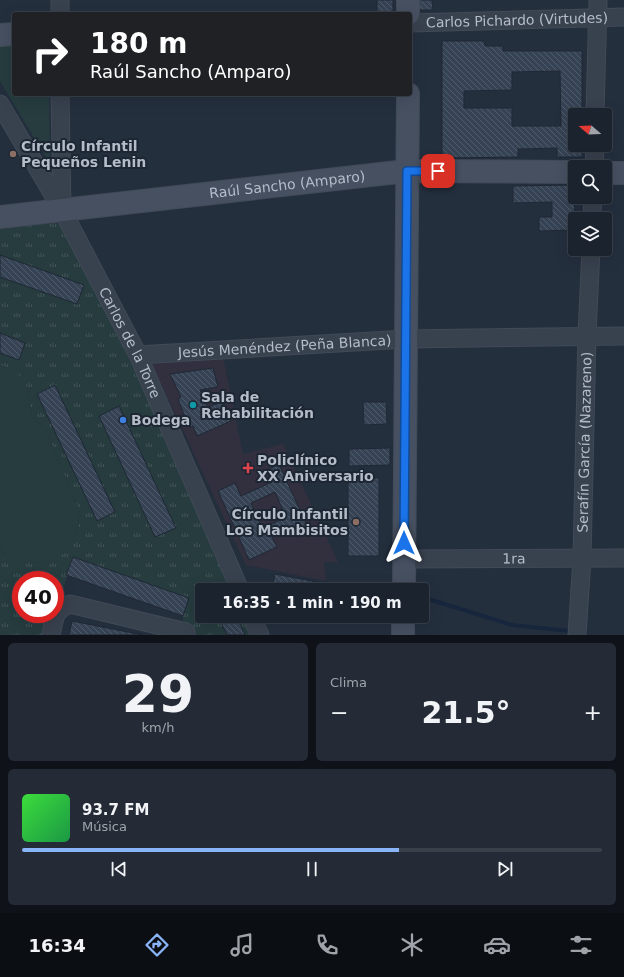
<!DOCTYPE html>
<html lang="es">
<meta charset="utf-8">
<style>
:root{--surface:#1b232e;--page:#242b36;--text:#f1f3f6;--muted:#a0a4aa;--line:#39404a;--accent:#8ab4f8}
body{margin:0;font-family:"DejaVu Sans",sans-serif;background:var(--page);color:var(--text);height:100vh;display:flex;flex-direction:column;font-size:15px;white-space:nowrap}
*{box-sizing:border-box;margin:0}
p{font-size:13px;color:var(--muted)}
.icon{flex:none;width:22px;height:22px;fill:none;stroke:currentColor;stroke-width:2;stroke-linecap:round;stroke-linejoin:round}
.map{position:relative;height:635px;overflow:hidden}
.details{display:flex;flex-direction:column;gap:8px;padding:8px;background:#0f1319;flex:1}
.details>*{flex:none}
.guide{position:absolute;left:12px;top:12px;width:400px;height:84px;border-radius:4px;box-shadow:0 4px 16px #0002,0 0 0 1px var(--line);background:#202124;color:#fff;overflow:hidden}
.needle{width:26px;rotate:289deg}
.fabs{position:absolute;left:568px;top:108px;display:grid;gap:8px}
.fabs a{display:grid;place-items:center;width:44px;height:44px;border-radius:4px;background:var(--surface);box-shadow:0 4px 16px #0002,0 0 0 1px var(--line);font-size:20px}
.speed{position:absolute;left:12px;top:571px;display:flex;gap:8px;font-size:20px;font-weight:700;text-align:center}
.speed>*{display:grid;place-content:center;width:52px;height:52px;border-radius:50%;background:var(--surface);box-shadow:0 4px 16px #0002,0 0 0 1px var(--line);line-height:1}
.speed .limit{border:6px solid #d22;background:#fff;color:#111}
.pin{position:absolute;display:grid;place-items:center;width:34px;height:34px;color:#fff;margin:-17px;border-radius:8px;box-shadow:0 2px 6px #0006}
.me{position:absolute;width:44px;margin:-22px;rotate:0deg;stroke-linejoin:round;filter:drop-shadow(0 0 3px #0008)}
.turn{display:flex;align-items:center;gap:14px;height:84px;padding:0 12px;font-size:18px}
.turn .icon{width:52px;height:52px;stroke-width:2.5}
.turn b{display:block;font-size:28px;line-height:34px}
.big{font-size:30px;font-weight:700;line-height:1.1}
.details .tile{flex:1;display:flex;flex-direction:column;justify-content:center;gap:6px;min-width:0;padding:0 14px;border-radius:6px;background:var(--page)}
.details .dial{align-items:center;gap:0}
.dial b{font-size:52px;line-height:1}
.song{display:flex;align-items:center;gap:12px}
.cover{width:48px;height:48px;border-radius:6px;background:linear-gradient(135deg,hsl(120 70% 55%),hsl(140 70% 35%))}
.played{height:4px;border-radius:2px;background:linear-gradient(90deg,var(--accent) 65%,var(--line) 65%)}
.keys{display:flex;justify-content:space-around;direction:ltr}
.heat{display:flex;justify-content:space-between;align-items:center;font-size:22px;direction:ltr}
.details .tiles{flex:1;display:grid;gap:8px;grid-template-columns:1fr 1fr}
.tile:last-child{grid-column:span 2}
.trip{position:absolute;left:195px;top:583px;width:234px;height:40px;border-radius:4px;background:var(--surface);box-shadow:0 4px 16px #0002,0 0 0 1px var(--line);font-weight:700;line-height:40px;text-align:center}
.tabs{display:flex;height:64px;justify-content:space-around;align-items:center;background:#0b0e12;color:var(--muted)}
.tabs .icon{width:28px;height:28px}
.tabs .active{color:var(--accent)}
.tabs b{font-size:18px;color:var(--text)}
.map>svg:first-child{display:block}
</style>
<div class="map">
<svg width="624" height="635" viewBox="0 0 624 635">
<defs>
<pattern id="grass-tufts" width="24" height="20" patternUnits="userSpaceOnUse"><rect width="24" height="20" fill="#263c3f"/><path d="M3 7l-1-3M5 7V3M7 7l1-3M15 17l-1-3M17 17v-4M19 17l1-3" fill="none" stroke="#435659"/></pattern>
<pattern id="building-back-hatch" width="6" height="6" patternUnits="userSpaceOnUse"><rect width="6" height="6" fill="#364354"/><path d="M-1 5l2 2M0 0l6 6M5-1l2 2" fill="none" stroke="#515c6b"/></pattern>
</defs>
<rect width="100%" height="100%" fill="#242f3e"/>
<path fill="#32303f" d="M223,357L243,454L283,444L338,562H324L326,581L246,565L152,364Z"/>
<path fill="url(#grass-tufts)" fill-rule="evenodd" d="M56,223L69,231L207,524L235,590H202V616H246L254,635H182L183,616L189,598L73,557L49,635H0V548L5,554L76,536L79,522L78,508L45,428L32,417L26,385L11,369L0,365V229ZM21,580H55V614H21Z"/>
<path fill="#263c3f" d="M0,43H14V94H49L50,164L0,81Z
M0,365L11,369L19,375L26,385L32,417L45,428L78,508C79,517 80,526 76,535C64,567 22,573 0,548Z"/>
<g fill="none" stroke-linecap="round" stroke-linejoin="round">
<path stroke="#17263c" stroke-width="4" d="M422,597L512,625L569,631"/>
</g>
<path fill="url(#building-back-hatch)" stroke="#1f2835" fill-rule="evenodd" d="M377,0H393V14H377Z
M417,0H432L433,10H417Z
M442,41H484L485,46H503V51H582V115H575V145H582V157H557V148L518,149V157L442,158ZM560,71L561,126H512V108H464V91L512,90V72Z
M574,185L575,230L539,231V217H552V202L513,203V186Z
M0,255L84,285L77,304L0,277Z
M0,333L25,343L19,360L0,353Z
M213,368L218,387L200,390L208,407L222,402L231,421L197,436L193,426L189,427L178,399L181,397L170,374Z
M55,385L115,512L97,521L37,394Z
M363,402H386L387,424L364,425Z
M119,406L176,528L155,537L99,416Z
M390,448V465L349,466V449Z
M279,464L310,532L296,538L292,529L272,537L277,547L249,560L218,491L235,483L241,496L272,482L267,470ZM275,492L286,517L262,529L251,503Z
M348,478H379V556H348Z
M73,557L189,598L183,616L66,575Z
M275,574L317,582L316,590H272Z
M222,582L225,590H207L206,589Z
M218,616H237L245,635H227Z
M72,621L143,635H69Z"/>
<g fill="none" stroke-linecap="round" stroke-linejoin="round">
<g stroke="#414a57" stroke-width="19">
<g id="street">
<path d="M60,14V0"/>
<path id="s1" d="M410,23L624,17"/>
<path d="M60,94L62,210"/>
<path id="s2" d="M0,104L62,210L138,355L240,590"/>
<path d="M595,115L598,0"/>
<path d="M594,167L595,145"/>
<path d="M592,219L593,197"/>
<path id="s3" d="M138,355L406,339L624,336"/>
<path id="s4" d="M404,559L624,558"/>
<path d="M251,616L260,635"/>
<path d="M51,635C55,619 53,611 70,604L186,632"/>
<path id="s5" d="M577,635L582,559L587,335L591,249"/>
</g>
</g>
<g stroke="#414a57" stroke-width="24">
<g id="secondary">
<path d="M408,14V0"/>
<path d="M0,35L14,34"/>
<path d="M605,173H624"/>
<path id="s6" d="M0,217L407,171L575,172"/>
<path d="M404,590L408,94"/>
<path d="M403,635V616"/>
</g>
</g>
<use href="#street" stroke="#38414e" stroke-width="17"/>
<use href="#secondary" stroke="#465061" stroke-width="22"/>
</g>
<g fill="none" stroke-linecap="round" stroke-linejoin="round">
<g stroke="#114b97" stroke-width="10">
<path id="route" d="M404,543L407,171H438"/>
</g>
<use href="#route" stroke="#1a73e8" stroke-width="7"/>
</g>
<g fill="#8d6e63" stroke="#1d2633" stroke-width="1.5">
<circle cx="13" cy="154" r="4"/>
<circle cx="356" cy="522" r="4"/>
</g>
<circle fill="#0f9aa8" stroke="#1d2633" stroke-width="1.5" cx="193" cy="405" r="4"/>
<circle fill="#3f7fe0" stroke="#1d2633" stroke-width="1.5" cx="123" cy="420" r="4"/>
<path fill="#e0444e" stroke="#1d2633" stroke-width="1.5" d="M246 462h4v4h4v4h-4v4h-4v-4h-4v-4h4z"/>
<g text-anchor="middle" stroke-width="4" stroke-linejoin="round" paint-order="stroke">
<g font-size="14" fill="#b4bcc9" stroke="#1d2633">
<text dy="5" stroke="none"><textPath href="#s1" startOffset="107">Carlos Pichardo (Virtudes)</textPath></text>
<text dy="5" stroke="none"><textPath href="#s6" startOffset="289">Raúl Sancho (Amparo)</textPath></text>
<text dy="5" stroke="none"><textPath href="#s2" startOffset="272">Carlos de la Torre</textPath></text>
<text dy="5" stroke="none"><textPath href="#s3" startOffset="147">Jesús Menéndez (Peña Blanca)</textPath></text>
<text dy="5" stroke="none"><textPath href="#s5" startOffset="193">Serafín García (Nazareno)</textPath></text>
<text dy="5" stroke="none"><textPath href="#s4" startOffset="110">1ra</textPath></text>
</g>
<g font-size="14" font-weight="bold" fill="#b4bcc9" stroke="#1d2633" text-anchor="start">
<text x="21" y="151">Círculo Infantil<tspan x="21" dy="16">Pequeños Lenin</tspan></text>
<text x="201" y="402">Sala de<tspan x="201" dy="16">Rehabilitación</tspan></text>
<text x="131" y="425">Bodega</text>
<text x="257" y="465">Policlínico<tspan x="257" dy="16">XX Aniversario</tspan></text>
<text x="348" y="519" text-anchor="end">Círculo Infantil<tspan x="348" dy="16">Los Mambisitos</tspan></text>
</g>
</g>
</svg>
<div class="fabs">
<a><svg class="needle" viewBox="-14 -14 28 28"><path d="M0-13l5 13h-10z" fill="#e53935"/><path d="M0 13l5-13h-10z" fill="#a0a4aa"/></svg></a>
<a><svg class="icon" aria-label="search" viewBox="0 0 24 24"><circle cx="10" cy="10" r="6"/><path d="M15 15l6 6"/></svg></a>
<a><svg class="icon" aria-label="layers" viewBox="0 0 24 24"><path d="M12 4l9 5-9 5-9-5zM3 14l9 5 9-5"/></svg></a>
</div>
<div class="speed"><div class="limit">40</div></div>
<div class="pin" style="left:438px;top:171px;background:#d93025"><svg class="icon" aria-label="arrive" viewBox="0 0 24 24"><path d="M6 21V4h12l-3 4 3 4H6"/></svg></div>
<svg class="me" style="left:404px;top:543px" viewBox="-20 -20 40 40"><path d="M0-17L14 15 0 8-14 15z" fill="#1a73e8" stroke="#fff" stroke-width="4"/></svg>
<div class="trip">16:35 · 1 min · 190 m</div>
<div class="guide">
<div class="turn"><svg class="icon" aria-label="right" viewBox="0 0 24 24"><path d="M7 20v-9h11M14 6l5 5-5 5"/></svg><div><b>180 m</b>Raúl Sancho (Amparo)</div></div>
</div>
</div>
<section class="details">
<div class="tiles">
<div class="tile dial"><b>29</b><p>km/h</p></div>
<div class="tile"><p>Clima</p>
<div class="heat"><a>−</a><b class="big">21.5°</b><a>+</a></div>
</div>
<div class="tile">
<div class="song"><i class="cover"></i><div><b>93.7 FM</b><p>Música</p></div></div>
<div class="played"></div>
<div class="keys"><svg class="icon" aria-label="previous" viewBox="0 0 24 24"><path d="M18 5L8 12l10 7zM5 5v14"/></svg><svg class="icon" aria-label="pause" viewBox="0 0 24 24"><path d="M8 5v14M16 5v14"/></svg><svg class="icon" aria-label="next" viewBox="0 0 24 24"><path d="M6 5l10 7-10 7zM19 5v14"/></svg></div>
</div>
</div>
</section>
<nav class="tabs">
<b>16:34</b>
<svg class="icon active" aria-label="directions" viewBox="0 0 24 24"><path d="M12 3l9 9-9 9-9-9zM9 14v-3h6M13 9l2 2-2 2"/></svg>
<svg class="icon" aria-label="music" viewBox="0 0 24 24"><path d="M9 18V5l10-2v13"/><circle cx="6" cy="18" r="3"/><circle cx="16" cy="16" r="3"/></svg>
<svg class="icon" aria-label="phone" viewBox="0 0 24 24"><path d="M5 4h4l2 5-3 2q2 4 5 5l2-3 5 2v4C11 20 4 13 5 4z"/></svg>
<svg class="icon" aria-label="climate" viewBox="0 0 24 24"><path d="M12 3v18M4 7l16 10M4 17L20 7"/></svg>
<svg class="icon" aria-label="car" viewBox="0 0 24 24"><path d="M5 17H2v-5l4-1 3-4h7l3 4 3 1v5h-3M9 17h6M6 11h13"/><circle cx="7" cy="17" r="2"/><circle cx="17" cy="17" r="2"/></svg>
<svg class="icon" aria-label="filters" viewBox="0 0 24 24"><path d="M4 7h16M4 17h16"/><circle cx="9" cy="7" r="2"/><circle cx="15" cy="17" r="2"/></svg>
</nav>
